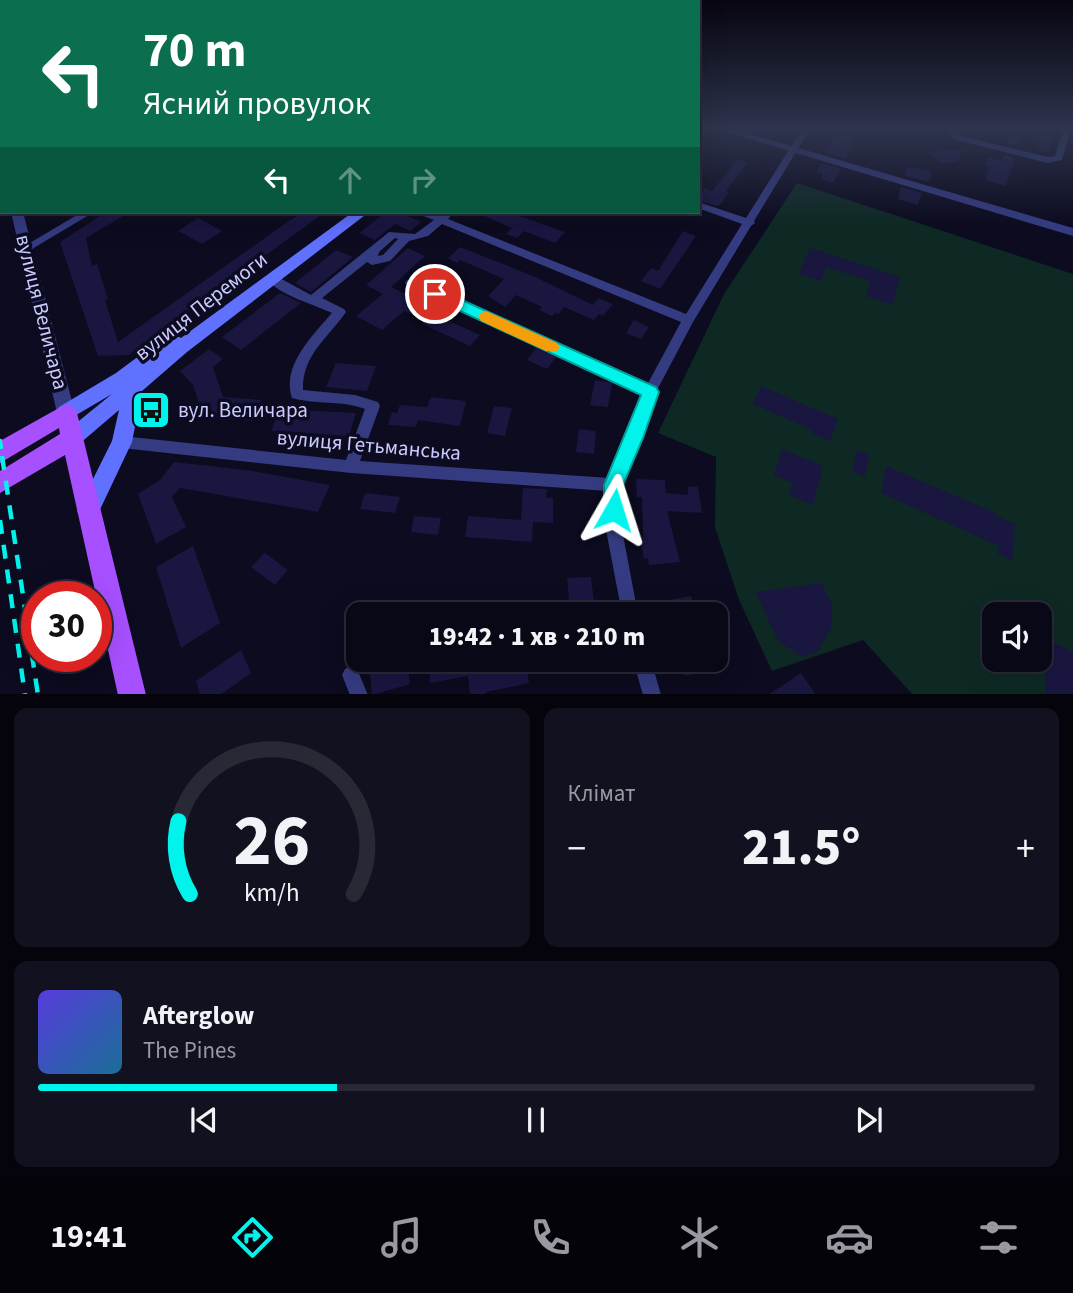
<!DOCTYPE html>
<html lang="uk">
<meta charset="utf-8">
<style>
:root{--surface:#090817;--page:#121120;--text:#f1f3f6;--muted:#999aa1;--line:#292936;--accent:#00f4ec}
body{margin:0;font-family:"Source Sans 3",sans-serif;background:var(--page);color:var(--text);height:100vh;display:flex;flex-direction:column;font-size:26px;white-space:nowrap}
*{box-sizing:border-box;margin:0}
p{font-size:23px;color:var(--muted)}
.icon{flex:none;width:38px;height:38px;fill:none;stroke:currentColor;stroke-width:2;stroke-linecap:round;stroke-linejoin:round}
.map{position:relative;height:694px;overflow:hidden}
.side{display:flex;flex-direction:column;gap:14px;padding:14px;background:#05040d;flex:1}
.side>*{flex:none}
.banner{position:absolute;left:0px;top:0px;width:700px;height:214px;box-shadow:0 7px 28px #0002,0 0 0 2px var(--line);background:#0b6e4f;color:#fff;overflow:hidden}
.fabs{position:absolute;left:982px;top:602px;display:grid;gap:14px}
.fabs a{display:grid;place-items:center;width:70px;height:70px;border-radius:14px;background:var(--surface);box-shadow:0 7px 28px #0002,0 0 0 2px var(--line);font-size:35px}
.speed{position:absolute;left:21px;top:581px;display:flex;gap:14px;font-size:35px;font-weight:700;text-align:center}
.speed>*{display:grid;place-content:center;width:91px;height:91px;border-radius:50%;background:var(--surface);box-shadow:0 7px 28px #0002,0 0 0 2px var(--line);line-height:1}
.speed .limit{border:10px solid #d22;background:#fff;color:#111}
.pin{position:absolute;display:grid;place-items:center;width:60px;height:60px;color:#fff;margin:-30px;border:4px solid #fff;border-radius:50%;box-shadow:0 2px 7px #0007}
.me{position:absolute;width:77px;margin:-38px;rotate:6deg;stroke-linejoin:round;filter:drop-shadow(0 0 5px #0008)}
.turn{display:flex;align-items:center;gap:24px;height:147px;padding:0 28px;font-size:32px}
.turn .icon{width:91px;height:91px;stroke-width:2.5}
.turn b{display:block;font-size:49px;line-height:60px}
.lanes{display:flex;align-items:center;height:66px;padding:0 28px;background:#0003;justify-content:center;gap:35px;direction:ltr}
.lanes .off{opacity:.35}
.big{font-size:52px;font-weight:800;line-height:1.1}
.side .tile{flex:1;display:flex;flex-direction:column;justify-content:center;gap:10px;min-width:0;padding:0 24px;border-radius:14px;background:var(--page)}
.side .dial{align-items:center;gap:0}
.dial svg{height:182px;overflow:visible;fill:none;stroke:var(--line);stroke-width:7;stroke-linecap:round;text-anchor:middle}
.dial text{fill:var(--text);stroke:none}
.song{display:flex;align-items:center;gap:21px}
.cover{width:84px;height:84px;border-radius:10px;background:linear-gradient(135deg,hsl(250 70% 55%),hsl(200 70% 35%))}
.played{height:7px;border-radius:4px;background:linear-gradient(90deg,var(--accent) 30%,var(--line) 30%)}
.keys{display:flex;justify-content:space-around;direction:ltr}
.heat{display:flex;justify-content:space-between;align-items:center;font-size:38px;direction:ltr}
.side .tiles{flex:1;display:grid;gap:14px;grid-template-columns:1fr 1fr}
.tile:last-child{grid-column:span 2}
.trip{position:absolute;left:346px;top:602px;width:382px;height:70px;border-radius:14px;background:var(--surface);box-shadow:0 7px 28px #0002,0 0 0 2px var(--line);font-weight:800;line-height:70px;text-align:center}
.tab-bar{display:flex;height:112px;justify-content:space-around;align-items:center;background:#040309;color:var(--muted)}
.tab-bar .icon{width:49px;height:49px}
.tab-bar .on{color:var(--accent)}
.tab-bar b{font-size:32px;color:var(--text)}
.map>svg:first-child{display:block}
</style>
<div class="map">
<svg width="1073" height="695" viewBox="0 0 1073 695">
<rect width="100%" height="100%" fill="#0c0b1f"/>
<path fill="#0e2924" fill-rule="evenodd" d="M797,183L1073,274V694H912L863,640L772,671L739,600L715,527L716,457L658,433L724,294ZM994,614H1040V660H994Z"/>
<path fill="#191640" d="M836,129H849L847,132L857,135L846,159L826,153Z
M1009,129H1055L1048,153L1036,149L1039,141L1021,136L1017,147L1007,144L1011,133Z
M963,149L958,162L940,163L929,152Z
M1004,155L1015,158L1006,186L986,180L989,167L985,165L988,157L1002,161Z
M738,159L748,162L726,191L729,192L722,203L717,206L698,200L704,188L712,191Z
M821,163L841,169L833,183L821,179L823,174L816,173Z
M911,167L932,172L929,182L905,176L907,168Z
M901,187L922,193L918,205L898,199Z
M106,212H130L86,238L92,266L97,264L108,299L105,300L118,342L286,223L304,212H325L129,355L98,356L60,242Z
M386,212H398L421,222L410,231L395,224L375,240L359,233Z
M475,212H508L565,232L555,243L524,231L517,238L506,234L512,228Z
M198,218L222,231L202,244L178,231Z
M683,231L696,236L660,289L641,281L651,268L658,271Z
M460,247L533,276L593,305L598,298L613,304L603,316L599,314L594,320L564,307L559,314L555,313L552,316L539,310L542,307L516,295L505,307L488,296L504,279L460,260L457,263L448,258Z
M408,248L425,256L391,287L421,302L416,306L480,335L470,346L422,324L425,321L404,311L382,330L356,316L383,294L366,285Z
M810,248L900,277L893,305L866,296L870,281L826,267L821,281L799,274Z
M336,250L353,257L311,292L295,283Z
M280,293L301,303L241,350L222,337Z
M634,320L649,327L641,339L626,333Z
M536,348L556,357L547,369L527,360Z
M209,349L223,359L213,367L223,397L261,400L253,421L198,417V400L193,385L180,371Z
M336,363L376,366L367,391L326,387Z
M595,380L612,383L608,407L590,405Z
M761,386L838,419L830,441L811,433L812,430L753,404Z
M431,397L466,401L460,426L418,420L416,427L388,425L392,412L397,413L400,405L427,407Z
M494,406L512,408L505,436L487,433Z
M280,409L356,413L349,436L271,431Z
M579,429L596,431L594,454L576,452Z
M782,449L823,466L813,505L789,495L793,483L774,475Z
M857,450L869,455L865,477L852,471Z
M174,462L253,471L330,485L318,512L180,488L172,497L186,527L156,544L138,494L160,480Z
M886,466L996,513V516L1015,524L1012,560L998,554L999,546L881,493Z
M636,479L665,480L666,493L688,495V486L698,487L702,513L667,511L680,562L649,565L648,558L644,559L640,537H643L642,497H637Z
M523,488L547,489L546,498H553V523L533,522L532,542L465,537L468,516L521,520Z
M365,493L400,497L395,513L360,509Z
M414,516L441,518L438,535L411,532Z
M193,546L220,623L181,648L156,567Z
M265,553L288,570L275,585L251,567Z
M591,577L595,610L570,611L567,578Z
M821,583L832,604L831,628L817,652L802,657L778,641L756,592Z
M691,596L696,614H667L663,601Z
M1048,640L1073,652V695H1045Z
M241,650L251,673L220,695H200L196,681Z
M369,660H407L410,684L372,695Z
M429,660H482L483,663L525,660L529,683L486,692V695H470L468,676L430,683Z
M585,660H614L615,668L588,674Z
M679,660H710L713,669L685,676Z
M801,673L816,695H768Z"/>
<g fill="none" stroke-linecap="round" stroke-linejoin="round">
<path fill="#343b80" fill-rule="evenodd" d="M802,129H810L754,221L755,223L751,226L693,322L656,392L621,485L623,535L638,614H622L607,535V491L351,473L122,448L117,446L115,442L117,438L122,436L346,460L365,409C342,400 316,405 292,398C281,366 313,335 332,313C311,303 283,297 266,279L268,276H276L311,295L389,232L415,234L434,220L418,214L417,212H430L439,215L443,212H454L448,219L686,314L742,224L698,208V202L746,218ZM442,224L681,322L647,385L415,280H407L405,283L407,286L643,394L609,478L360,461L380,406L378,402L355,395L303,390C302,355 328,338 346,312L344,309L322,298L367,262L372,265L390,261L409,241L428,236ZM395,238L398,239L383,255L378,256L379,252Z
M948,129H956V132L962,136L1048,157L1055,156L1063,129H1071L1062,160L1048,163L956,140L949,135Z
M82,212H94L32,249H24L23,247Z
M633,660H651L661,695H643Z
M351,666L357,669L368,695H350L342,675L345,669Z"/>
<path fill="#343b80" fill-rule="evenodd" d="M716,129H733L1073,228V236Z
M0,148H2V161H0Z
M11,212H23L75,413L72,418L66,420L60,418L57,413Z"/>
<path fill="#6071ff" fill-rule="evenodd" d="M353,212H369L187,352L142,391L132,442L96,518L88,521L80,518L77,511L112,441L119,410L78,445L71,448L64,445L61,439L64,433L112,394L66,421L59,419L56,413L59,407L116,373L167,335L173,333L181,338Z"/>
<path fill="#a750ff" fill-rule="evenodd" d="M66,404L73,407L77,413L146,695H118L65,455L0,493V471L60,434L59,428L0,463V441Z"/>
<path stroke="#00f4ec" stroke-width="3.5" stroke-dasharray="10 9" stroke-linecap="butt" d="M0,439L3,457"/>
<path stroke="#00f4ec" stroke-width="4.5" stroke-dasharray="14 11" stroke-linecap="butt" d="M2,456L38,695
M0,520L25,695"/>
</g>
<linearGradient id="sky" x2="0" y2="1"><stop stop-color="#070611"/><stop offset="0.57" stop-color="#2e344d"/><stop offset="1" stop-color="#2e344d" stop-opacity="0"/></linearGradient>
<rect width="1073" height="226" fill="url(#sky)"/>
<path fill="#00f4ec" stroke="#009f99" stroke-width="2" d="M435,288L656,387L659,392L643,438L623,485L624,510L621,516L614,519L607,516L604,510V485L641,395L430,297L428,294Z"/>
<path fill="#f59e0b" d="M486,311L557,343L560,347L557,351H546L481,321L478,317L481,313Z"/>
<defs>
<g id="bus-square" transform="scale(2.0125)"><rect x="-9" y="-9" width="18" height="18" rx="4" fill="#00f4ec" stroke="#0c0b1f"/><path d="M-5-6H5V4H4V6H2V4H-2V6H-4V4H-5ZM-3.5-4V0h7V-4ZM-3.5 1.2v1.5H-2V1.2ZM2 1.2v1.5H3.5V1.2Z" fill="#111"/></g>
</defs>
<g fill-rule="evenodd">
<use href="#bus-square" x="151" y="410"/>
</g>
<g text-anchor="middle" stroke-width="7" stroke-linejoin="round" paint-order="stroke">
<g font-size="21" fill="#c9caff" stroke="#0c0b1f">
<text transform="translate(201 306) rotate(-38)" y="7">вулиця Перемоги</text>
<text transform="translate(42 312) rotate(76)" y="7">вулиця Величара</text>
<text transform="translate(369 445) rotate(5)" y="7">вулиця Гетьманська</text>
</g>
<g font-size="21" fill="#c9caff" stroke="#0c0b1f" text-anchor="start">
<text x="178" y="417">вул. Величара</text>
</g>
</g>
</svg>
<div class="fabs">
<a><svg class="icon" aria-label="sound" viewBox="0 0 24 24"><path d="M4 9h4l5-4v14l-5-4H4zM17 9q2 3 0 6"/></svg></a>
</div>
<div class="speed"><div class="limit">30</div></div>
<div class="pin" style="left:435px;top:294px;background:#d93025"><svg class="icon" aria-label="arrive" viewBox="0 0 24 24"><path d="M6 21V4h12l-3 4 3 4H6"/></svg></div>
<svg class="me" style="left:614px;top:510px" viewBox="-20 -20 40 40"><path d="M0-17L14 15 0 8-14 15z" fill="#00f4ec" stroke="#fff" stroke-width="4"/></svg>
<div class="trip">19:42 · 1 хв · 210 m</div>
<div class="banner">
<div class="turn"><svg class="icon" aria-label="left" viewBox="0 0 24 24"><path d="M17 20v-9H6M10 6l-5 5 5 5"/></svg><div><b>70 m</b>Ясний провулок</div></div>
<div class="lanes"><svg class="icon" aria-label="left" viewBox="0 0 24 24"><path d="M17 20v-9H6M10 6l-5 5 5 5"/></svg><svg class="icon off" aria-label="ahead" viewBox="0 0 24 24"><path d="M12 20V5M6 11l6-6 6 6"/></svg><svg class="icon off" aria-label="right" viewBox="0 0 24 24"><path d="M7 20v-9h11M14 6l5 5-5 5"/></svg></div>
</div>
</div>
<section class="side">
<div class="tiles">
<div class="tile dial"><svg viewBox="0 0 100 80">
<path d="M14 69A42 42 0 1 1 86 69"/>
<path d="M14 69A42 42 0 0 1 9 37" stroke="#00f4ec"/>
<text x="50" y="56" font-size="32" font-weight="700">26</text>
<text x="50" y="72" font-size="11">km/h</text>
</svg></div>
<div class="tile"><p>Клімат</p>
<div class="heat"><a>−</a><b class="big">21.5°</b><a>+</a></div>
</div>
<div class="tile">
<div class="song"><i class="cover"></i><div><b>Afterglow</b><p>The Pines</p></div></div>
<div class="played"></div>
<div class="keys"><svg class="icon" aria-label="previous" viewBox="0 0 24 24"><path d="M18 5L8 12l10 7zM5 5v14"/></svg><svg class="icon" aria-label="pause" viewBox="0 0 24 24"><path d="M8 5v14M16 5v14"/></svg><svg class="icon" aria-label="next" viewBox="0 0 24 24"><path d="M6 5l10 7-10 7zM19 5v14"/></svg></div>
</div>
</div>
</section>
<nav class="tab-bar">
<b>19:41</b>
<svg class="icon on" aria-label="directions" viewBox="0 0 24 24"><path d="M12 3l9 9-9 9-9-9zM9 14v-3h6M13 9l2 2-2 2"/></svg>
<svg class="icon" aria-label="music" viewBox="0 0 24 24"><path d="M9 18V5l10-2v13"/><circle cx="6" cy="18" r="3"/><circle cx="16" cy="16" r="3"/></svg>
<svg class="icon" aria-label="phone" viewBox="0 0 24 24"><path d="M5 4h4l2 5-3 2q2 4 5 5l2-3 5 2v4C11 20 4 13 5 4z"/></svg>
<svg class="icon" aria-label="climate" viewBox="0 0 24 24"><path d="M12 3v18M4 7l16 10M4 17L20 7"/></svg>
<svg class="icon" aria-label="car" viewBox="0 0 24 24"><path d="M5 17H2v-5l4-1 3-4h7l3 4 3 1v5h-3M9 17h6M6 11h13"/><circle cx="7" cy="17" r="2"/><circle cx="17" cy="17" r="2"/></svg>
<svg class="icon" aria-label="filters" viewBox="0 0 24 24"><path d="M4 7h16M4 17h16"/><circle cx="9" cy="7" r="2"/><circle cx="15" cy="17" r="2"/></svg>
</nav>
